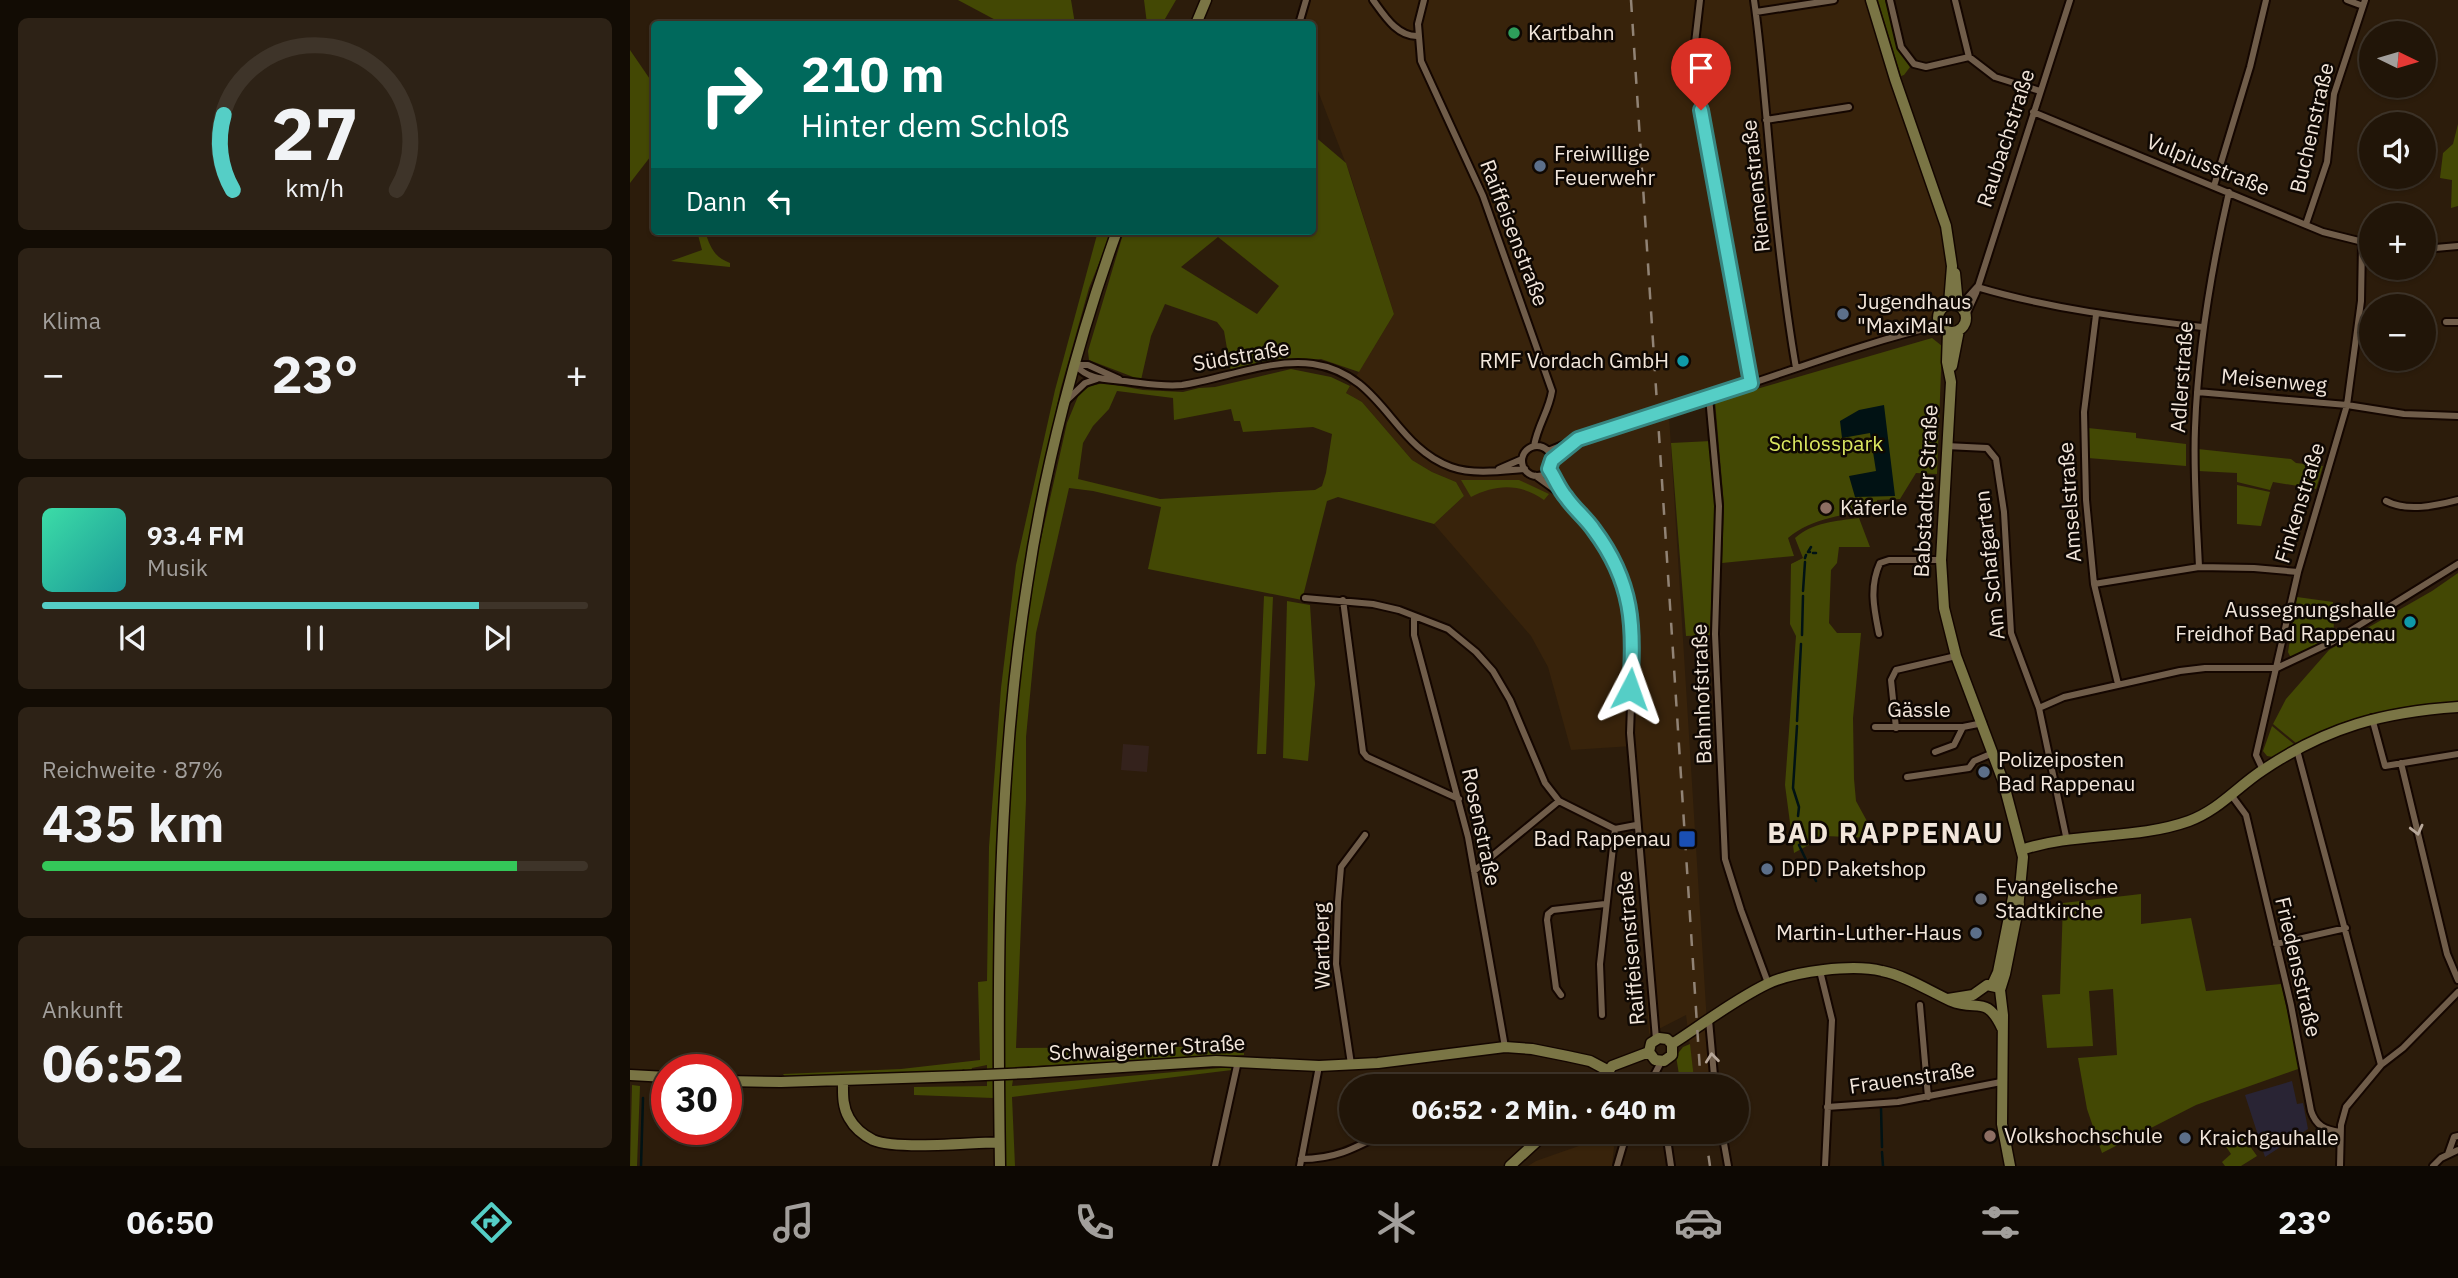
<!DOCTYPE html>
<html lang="de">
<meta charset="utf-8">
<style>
:root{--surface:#211508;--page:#2d2216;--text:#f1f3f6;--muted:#a29f9c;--line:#3e3429;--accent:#55cec6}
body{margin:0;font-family:"IBM Plex Sans",sans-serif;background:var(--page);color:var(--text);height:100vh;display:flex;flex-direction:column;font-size:26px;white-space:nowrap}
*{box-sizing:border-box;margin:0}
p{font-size:23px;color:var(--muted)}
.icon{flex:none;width:38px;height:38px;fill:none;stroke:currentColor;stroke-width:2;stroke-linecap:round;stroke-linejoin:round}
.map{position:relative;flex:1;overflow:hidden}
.side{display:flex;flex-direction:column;gap:18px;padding:18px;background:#120c04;width:630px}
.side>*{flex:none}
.hud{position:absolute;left:21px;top:21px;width:665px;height:214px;border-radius:7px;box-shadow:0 2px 5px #0004,0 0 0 2px var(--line);background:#00695c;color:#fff;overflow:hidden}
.needle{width:46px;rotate:95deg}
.fabs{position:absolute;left:1729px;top:21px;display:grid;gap:14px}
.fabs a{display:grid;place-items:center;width:77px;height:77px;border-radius:50%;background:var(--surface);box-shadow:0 2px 5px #0004,0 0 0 2px var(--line);font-size:35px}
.speed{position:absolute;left:21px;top:1054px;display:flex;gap:14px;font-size:35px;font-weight:700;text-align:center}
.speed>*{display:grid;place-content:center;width:91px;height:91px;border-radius:50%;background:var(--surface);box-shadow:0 2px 5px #0004,0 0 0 2px var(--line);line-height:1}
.speed .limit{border:10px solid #d22;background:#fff;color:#111}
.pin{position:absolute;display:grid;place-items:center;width:60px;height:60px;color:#fff;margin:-72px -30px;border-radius:50% 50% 50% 0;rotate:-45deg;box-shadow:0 0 7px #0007}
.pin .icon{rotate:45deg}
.me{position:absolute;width:77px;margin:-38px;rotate:4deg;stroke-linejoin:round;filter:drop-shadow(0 0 5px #0008)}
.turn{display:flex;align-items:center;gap:24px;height:147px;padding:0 35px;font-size:32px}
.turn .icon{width:91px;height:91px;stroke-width:2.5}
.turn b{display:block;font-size:49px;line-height:60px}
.then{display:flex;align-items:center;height:66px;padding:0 35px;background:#0003;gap:14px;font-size:26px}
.big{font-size:52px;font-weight:800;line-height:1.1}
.side .tile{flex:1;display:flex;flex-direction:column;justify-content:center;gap:10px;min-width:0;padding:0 24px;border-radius:10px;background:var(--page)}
.side .dial{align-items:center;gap:0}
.dial svg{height:182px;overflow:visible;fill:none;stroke:var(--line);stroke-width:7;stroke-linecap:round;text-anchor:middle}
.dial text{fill:var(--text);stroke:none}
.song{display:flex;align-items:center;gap:21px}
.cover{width:84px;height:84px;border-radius:10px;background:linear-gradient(135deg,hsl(160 70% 55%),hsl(180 70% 35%))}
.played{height:7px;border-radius:4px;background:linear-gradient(90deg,var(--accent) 80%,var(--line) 80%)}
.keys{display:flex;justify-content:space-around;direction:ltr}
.heat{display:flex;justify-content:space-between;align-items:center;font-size:38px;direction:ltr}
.charge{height:10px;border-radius:5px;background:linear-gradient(90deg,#34c759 87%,var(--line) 0)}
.trip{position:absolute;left:709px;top:1074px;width:410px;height:70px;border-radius:35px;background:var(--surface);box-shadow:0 2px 5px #0004,0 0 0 2px var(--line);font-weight:800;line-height:70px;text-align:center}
.menu{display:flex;height:112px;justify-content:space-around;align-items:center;background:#0d0803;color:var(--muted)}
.menu .icon{width:49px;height:49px}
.menu .current{color:var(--accent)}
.menu b{font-size:32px;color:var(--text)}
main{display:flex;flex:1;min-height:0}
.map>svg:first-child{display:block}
</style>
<main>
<section class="side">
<div class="tile dial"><svg viewBox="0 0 100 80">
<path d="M14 69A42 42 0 1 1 86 69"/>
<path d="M14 69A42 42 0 0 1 10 36" stroke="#55cec6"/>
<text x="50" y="56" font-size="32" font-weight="700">27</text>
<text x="50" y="72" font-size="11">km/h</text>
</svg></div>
<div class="tile"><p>Klima</p>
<div class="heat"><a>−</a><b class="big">23°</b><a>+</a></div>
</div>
<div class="tile">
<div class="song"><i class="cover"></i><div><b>93.4 FM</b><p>Musik</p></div></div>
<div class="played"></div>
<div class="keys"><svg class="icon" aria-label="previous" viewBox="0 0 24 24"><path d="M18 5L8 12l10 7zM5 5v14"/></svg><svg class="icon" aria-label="pause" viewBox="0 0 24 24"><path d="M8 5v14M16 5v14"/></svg><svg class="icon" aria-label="next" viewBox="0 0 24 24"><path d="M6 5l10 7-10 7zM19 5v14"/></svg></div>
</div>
<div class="tile"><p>Reichweite · 87%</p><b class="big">435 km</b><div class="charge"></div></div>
<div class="tile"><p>Ankunft</p><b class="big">06:52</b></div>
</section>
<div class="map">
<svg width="1828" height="1166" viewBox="0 0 1828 1166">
<rect width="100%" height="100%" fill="#2c1c0b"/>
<path fill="#38230b" d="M673,0H1238L1312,226L1318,261L1315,296L1298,320L1287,327L1035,405L1039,415L1081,1087H1065L1056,1015L1019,1034L1002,746L941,750L918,667L901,636L804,524L834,496L826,482L802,472L782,460L732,402L716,393L764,314L721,177L683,78L682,24H670L669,5Z
M980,1135L984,1147L982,1166H898L906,1161Z"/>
<path fill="#34221c" d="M493,744L519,746L517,772L491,770Z"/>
<path fill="#292434" d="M1662,1081L1667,1104L1673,1103L1678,1129L1635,1157L1615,1095Z"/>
<path fill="#434804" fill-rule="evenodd" d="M328,0H441L445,24H373Z
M514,0H546L532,24H517Z
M1248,0H1255L1269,48L1280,67L1274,75L1271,76Z
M0,50L24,85V152L0,183Z
M1828,124V206L1821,208L1822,180L1810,178L1813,153L1823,144Z
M683,135L716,163L764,314L729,372L691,359L629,365L601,372L594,331L587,322L535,304L521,336L511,380L459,360L458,351L494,231H682ZM588,237L649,286L627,314L551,267Z
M67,231H75C80,247 84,257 100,263V267L41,261L72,250Z
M468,231H482L459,288L430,391L391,584L376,719L363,919V1098L284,1095V1087L357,1086V1065L342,1068L341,1071L156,1078L153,1074L271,1069L350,1060L348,982L357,981L359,847L371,688L386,565L425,390Z
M1302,338L1312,346L1307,474L1286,473L1270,499L1247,500V509C1215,515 1183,517 1158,538L1164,556L1092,563L1094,505L1085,401Z
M661,369L701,377L720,386L716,393L732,402L782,460L802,472L826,482L834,496L804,524L708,497L697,501L672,600L518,569L531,507L463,491L439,488L406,633L396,737V800L386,1048L551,1047L614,1053V1055L385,1067L382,1086L602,1067V1070L382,1097L385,1166H375L374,948L381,784L391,665L402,579L437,423L449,394L460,386L474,383L513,390L553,392L569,388L585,387ZM487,391L543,398L544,420L601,409L604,421H610L613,432L683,427L702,434L696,473L692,486L685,490L530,499L448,479L453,443L463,426L479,409Z
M1458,428L1506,433V438L1556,444V466L1458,458Z
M1081,441L1085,505L1080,635L1056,636L1041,443Z
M1568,449L1661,459L1666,463L1693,466L1686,489L1643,482L1640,490L1607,482V473L1568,471Z
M831,480H889L919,494L914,500C890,483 866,484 841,497Z
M1607,485L1640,492L1631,526L1607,524Z
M1229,518L1240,547H1209L1207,563L1201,570L1199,623L1207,633H1231L1223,718L1224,779L1226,801L1238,823L1241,838L1195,836L1164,853L1155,785L1166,636L1160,624L1161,564L1173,558L1165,538C1183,522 1206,521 1229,518Z
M1828,573V704L1750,712L1714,722L1666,743L1643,724L1656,699L1699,650L1802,591Z
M634,596L643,597L636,754H627Z
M1667,597L1703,602L1704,634L1666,656H1660L1658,652Z
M657,601L680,605L685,684L678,761L653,758Z
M1642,726L1665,745L1643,757L1637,756L1633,751Z
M1511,894V924L1561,918L1576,991L1651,984L1669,1061L1668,1069L1566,1105L1472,1153L1457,1109L1448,1058L1487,1055L1483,989L1459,991L1463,1046L1417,1048L1412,995L1430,994L1433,903Z
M1060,1044L1065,1087H1051L1046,1056L1053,1047Z
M2,1085L10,1086L7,1166H0Z
M1612,1135L1627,1156L1611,1166H1595L1592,1162L1601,1154L1595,1145Z"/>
<path fill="#011214" d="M1254,405L1265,496L1225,497L1219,476L1246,471L1240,433L1212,438L1210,421L1229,410Z"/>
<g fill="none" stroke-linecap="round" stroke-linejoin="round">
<path stroke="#011214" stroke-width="2.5" d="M1180,552H1178L1181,547
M1183,553H1186
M1175,558L1176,555
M1173,591L1175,562
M1172,635L1173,596
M1167,721L1171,644
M1167,726L1163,788L1169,807L1168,816
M1167,823V838
M1169,845L1186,881
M1251,1108L1252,1147
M1252,1152L1253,1166
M11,1166L13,1098"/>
<g stroke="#140600" stroke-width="10">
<path id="street" d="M743,0C754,15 767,37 788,36
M794,0L788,24L791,61L853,196L922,391C919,411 908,424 904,446
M1070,0L1065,43L1071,110L1121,383
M1124,0C1130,41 1133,82 1137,123C1144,205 1152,287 1166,368
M1260,0L1271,47L1284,64L1296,67L1339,57
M1325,0L1339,57L1365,77L1410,91
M1717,0L1733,6
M1126,12L1204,0
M669,24L676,0
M1403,112L1693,232L1741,244
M1136,120L1219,107
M1584,186L1620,67L1636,0
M1676,224L1697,162L1704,94L1735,0
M1794,249L1828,246
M1347,287C1421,309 1496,318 1572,327
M1330,306L1347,287
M1336,315L1346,293L1440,0
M1466,315L1454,412L1456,500L1464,584L1488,684
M1816,322H1828
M445,365C459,380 475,379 494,381C513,383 532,387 552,385C593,379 642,358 683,364C753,374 762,446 821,467C844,475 871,471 895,469
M445,365H458L489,379
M1567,392L1717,405L1774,414L1828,416
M1079,397L1089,506L1085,634L1095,859L1111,910L1138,983
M436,401L455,383L467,379
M1316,446L1357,448L1366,459L1374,512L1381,633L1409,708L1437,841
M892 461a15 15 0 1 1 30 0a15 15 0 1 1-30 0Z
M918,451C971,429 1026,414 1080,397C1156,373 1232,343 1310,325
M922,460L944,443
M869,469L892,459
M919,469L934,495
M906,476L935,497L964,530L984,562L1001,615L1003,650L1000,733L1026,1039
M1756,501C1777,512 1805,506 1828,500
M1569,567C1567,521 1563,474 1565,428C1568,348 1581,270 1599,192
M1464,584L1569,567L1624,568L1668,572
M675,598L743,604L769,610L818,629L846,652L863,671L880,700L915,783L929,801L985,829L1006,825
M713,600L733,752L737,757L829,799
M784,616V635L838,837L875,1047
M1249,634C1244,609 1239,587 1250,563L1259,560H1311
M1409,708L1434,697L1550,671L1575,668H1647L1702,642L1828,564
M1742,718L1755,766L1828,754
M1245,727H1333
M1266,728L1261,680L1266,670L1326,656
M1667,750L1751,1065
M1305,752L1324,745L1333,727L1353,723
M1771,763L1817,954L1828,980
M1633,770L1626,755L1668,572L1717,405L1731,301L1732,243
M1277,777L1339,768L1344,761L1363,753
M1602,796L1616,815L1661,1005L1681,1111C1686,1126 1695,1130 1710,1132
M844,871L929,801
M1646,944L1716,928
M1190,971L1202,1020L1195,1166
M931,995L926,988L917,920L918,914L923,910L975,904
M1290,1005L1298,1097
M972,1015L970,964L985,829
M1079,1020L1085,1087
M721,1064L706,964L708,902L711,867L735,835
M1018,1087L1031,1062
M1197,1107L1268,1102L1371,1082
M1036,1132L1041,1166
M1092,1132L1098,1166
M1818,1154L1824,1137L1828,1136
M671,1159C706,1159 725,1148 756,1132
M585,1166L608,1061
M670,1166L689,1066
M987,1166L997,1132
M1710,1166L1711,1125L1716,1107L1751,1065L1773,1048L1828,992
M1803,1166L1811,1158L1828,1150"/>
</g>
<g stroke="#140600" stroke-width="13">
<path id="secondary" d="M1241,0L1265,79L1316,226L1322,266L1319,304
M566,24L576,0
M1325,273L1328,305
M1308 318a14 14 0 1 1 28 0a14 14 0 1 1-28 0Z
M1318,332L1317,362L1321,382L1311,560L1314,608L1326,656L1373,781L1393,857L1388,909
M1322,366L1329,330
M1391,850C1445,832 1506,840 1559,821C1589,810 1607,787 1633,770C1697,727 1753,712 1828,707
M1362,985L1368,972L1384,892
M1318,999L1343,995L1357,985L1366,987
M1042,1044C1073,1024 1104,1000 1137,984C1164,971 1223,964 1252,971C1276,976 1299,991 1321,1001C1347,1012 1356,994 1372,1028
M1019,1052L1025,1060L1034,1061L1042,1055V1044
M1019,1052L1021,1043L1029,1038L1037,1039L1042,1044
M399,1073L586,1061L689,1066L748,1063L875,1047L902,1049L937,1056L960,1061L977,1070
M0,1075L37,1077
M213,1080C213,1093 212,1106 219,1118C224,1127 233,1135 243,1140C266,1150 341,1143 369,1142
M96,1081L151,1082L333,1076
M968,1087L982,1066L1019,1052
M370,1166C367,973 367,776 397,585C414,469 447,342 487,231
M880,1166L917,1132
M1380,1166L1372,1124L1373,1015L1370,990L1375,974L1389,904"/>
</g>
<use href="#street" stroke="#705d4a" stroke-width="6"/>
<use href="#secondary" stroke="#7a7545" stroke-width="10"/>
<path stroke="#918375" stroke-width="2.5" stroke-dasharray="12 12" stroke-linecap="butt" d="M1001,0L1071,1087
M1075,1132L1080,1166"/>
<g stroke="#140600" stroke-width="13" stroke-linecap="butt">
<path id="secondary-bridge" d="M333,1076L399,1073"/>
</g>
<use href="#secondary-bridge" stroke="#7a7545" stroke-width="10"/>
</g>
<defs><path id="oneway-chevron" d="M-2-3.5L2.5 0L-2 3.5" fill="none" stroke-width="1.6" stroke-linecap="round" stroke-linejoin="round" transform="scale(1.75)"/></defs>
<g stroke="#b8a89a">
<use href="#oneway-chevron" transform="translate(1787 830) rotate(76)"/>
<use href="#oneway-chevron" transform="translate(1082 1058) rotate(-96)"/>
</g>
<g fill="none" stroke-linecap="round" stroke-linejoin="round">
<g stroke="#378681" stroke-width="18">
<path id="route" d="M1000,689C1005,627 1003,582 964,530C956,518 944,509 936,497C929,489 925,478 919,469L922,460L948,439L1121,383L1071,110"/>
</g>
<use href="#route" stroke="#55cec6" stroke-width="12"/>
</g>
<circle fill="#2e9e5b" stroke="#0f0803" stroke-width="2.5" cx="884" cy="33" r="7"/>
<g fill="#5c6f8a" stroke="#0f0803" stroke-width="2.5">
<circle cx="910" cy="166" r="7"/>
<circle cx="1213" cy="314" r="7"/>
<circle cx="1354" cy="772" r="7"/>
<circle cx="1137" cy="869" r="7"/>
<circle cx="1346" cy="933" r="7"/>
<circle cx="1555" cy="1138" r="7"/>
</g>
<g fill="#0f9aa8" stroke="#0f0803" stroke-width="2.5">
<circle cx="1053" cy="361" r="7"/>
<circle cx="1780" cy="622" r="7"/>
</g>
<g fill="#8d6e63" stroke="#0f0803" stroke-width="2.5">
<circle cx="1196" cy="508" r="7"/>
<circle cx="1360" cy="1136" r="7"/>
</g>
<rect fill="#1a4fb4" stroke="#0f0803" stroke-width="2.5" x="1048" y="830" width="18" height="18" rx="3.5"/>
<circle fill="#6b7280" stroke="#0f0803" stroke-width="2.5" cx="1351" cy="899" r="7"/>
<g text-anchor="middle" stroke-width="5" stroke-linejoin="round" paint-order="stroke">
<g font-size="21" fill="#f2e6db" stroke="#0f0803" text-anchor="start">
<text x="898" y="40">Kartbahn</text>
<text x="924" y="161">Freiwillige<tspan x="924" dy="24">Feuerwehr</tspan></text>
<text x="1227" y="309">Jugendhaus<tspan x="1227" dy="24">"MaxiMal"</tspan></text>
<text x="1039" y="368" text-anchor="end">RMF Vordach GmbH</text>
<text x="1210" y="515">Käferle</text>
<text x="1766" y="617" text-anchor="end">Aussegnungshalle<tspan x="1766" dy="24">Freidhof Bad Rappenau</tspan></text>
<text x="1368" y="767">Polizeiposten<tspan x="1368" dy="24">Bad Rappenau</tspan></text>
<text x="1041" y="846" text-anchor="end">Bad Rappenau</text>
<text x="1151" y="876">DPD Paketshop</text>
<text x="1365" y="894">Evangelische<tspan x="1365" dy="24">Stadtkirche</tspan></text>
<text x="1332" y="940" text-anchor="end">Martin-Luther-Haus</text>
<text x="1374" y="1143">Volkshochschule</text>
<text x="1569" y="1145">Kraichgauhalle</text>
</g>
<g font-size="21" fill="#f2e6db" stroke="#0f0803">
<text transform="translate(1682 128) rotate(-77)" y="7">Buchenstraße</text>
<text transform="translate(1376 138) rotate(-72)" y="7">Raubachstraße</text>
<text transform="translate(1578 165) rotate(22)" y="7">Vulpiusstraße</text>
<text transform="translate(1126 186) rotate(-96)" y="7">Riemenstraße</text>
<text transform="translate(884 233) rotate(69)" y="7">Raiffeisenstraße</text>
<text transform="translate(611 356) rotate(-10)" y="7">Südstraße</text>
<text transform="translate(1552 377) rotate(-86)" y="7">Adlerstraße</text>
<text transform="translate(1644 381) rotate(5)" y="7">Meisenweg</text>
<text transform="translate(1296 491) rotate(-87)" y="7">Babstadter Straße</text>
<text transform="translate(1440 502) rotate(-94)" y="7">Amselstraße</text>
<text transform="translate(1670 503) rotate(-73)" y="7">Finkenstraße</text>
<text transform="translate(1360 565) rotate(-96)" y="7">Am Schafgarten</text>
<text transform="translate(1072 694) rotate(-92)" y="7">Bahnhofstraße</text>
<text x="1289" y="717">Gässle</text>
<text transform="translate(851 827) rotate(78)" y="7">Rosenstraße</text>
<text transform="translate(692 946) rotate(-91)" y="7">Wartberg</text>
<text transform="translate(1001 948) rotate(-95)" y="7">Raiffeisenstraße</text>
<text transform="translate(1668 967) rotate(77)" y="7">Friedensstraße</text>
<text transform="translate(517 1048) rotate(-3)" y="7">Schwaigerner Straße</text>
<text transform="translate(1282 1078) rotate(-8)" y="7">Frauenstraße</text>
</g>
<g font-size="21" fill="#dae660" stroke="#0f0803">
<text x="1196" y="451">Schlosspark</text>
</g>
<g font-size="28" font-weight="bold" letter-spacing="2" fill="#f2e6db" stroke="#0f0803">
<text x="1256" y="843">BAD RAPPENAU</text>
</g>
</g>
</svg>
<div class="fabs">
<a><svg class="needle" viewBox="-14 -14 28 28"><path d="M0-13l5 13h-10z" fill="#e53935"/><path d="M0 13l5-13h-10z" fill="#a29f9c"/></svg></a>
<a><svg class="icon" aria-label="sound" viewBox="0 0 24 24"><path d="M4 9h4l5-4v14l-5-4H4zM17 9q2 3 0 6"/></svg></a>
<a>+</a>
<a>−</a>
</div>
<div class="speed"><div class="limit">30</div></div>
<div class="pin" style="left:1071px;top:110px;background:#d93025"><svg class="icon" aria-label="arrive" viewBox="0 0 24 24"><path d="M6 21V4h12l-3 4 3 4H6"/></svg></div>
<svg class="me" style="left:1000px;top:689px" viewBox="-20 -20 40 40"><path d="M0-17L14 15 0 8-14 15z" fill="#55cec6" stroke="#fff" stroke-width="4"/></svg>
<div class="trip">06:52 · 2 Min. · 640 m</div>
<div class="hud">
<div class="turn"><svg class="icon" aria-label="right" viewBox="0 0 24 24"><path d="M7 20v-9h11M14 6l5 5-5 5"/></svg><div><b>210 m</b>Hinter dem Schloß</div></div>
<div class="then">Dann<svg class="icon" aria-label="left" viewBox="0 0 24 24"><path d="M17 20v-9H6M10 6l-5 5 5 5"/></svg></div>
</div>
</div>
</main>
<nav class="menu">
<b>06:50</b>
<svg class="icon current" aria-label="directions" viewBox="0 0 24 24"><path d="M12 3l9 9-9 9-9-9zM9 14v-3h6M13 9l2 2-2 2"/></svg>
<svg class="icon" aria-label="music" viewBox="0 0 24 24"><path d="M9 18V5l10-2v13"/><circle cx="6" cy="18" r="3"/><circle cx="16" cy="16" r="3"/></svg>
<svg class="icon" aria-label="phone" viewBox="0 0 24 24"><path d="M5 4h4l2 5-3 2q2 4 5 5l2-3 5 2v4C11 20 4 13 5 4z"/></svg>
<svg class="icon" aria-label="climate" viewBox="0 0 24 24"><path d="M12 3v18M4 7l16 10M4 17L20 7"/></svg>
<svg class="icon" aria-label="car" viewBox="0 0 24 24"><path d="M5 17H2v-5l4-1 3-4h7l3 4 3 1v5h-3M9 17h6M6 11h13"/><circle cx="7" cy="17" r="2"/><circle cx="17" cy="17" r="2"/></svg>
<svg class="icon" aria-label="filters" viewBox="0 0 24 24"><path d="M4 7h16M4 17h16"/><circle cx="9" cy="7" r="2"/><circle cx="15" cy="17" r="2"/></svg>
<b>23°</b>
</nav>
